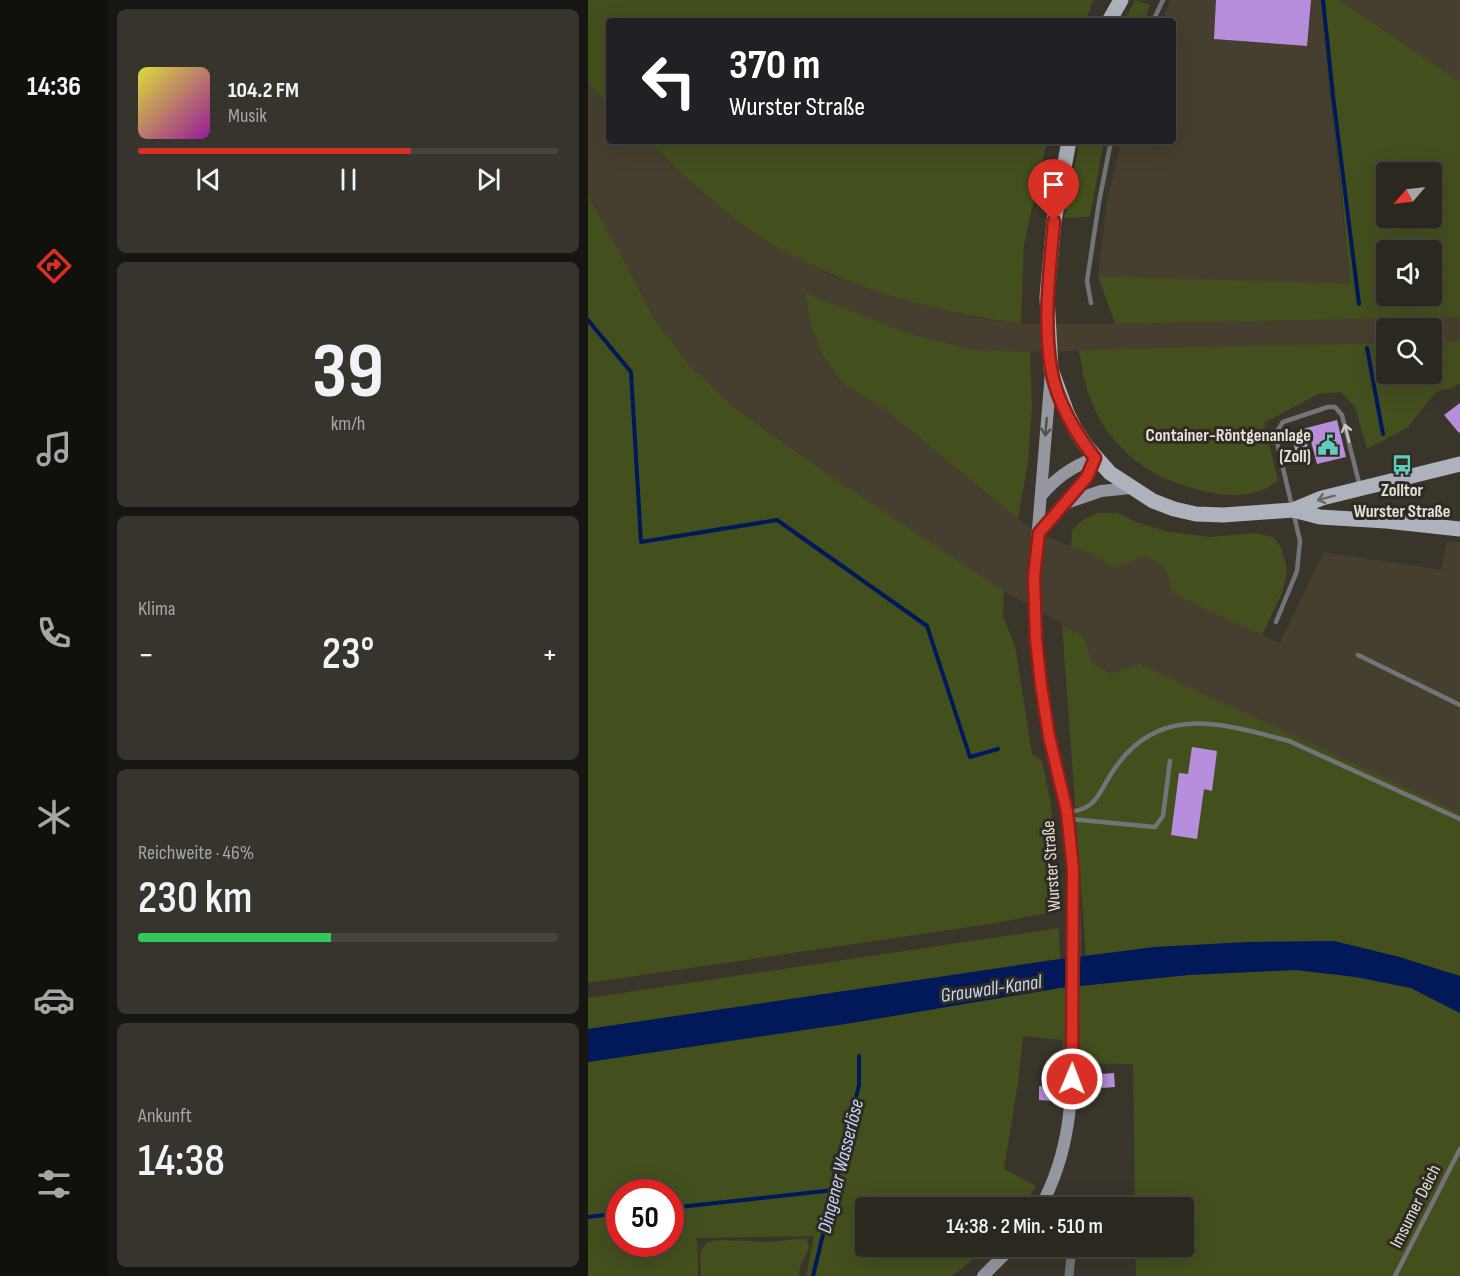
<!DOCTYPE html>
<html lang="de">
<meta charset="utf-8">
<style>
:root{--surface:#2b2820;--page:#37342d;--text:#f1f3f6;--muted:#a6a6a5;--line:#47443e;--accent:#d93025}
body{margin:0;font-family:"Sofia Sans Condensed",sans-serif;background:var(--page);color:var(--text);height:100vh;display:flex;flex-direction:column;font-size:22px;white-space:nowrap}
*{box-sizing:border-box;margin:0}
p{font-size:20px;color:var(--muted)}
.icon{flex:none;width:33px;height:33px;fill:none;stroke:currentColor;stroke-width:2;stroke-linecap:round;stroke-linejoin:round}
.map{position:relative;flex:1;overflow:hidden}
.details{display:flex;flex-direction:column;gap:9px;padding:9px;background:#181612;width:480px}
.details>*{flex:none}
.guide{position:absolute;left:18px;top:18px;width:570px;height:126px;border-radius:6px;box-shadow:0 6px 24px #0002,0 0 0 2px var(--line);background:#202124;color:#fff;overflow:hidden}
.needle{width:39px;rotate:242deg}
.buttons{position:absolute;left:788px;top:162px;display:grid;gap:12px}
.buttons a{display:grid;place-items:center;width:66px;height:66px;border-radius:6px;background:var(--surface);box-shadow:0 6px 24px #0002,0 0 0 2px var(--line);font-size:30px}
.speed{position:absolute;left:18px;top:1179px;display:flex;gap:12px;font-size:30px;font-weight:700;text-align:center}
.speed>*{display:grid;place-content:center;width:78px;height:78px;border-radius:50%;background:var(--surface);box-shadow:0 6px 24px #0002,0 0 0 2px var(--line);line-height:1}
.speed .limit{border:9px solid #d22;background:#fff;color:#111}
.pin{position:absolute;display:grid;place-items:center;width:51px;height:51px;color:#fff;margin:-62px -26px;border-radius:50% 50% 50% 0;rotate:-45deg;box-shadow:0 0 6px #0007}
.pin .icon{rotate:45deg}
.me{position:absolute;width:66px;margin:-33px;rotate:1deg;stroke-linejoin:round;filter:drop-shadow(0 0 4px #0008)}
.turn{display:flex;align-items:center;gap:21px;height:126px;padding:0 24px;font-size:27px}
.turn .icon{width:78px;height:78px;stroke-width:2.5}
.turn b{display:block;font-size:42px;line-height:51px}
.big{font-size:45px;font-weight:600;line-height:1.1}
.details .card{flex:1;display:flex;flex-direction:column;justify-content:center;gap:9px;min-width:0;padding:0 21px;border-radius:9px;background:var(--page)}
.details .dial{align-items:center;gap:0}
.dial b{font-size:78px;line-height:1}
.song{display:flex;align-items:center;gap:18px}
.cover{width:72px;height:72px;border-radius:9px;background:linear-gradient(135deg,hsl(60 70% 55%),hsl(300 70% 35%))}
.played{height:6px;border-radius:3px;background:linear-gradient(90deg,var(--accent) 65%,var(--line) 65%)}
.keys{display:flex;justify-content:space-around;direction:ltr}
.heat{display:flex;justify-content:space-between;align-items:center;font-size:33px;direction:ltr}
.charge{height:9px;border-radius:4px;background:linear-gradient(90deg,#34c759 46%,var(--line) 0)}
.trip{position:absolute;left:267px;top:1197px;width:339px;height:60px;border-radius:6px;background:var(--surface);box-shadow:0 6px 24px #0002,0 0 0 2px var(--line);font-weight:600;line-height:60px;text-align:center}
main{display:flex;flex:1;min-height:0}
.tabs{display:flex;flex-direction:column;width:108px;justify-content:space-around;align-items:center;background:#11100d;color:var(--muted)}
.tabs .icon{width:42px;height:42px}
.tabs .current{color:var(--accent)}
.tabs b{font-size:27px;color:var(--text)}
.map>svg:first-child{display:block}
</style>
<main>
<nav class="tabs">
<b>14:36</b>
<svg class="icon current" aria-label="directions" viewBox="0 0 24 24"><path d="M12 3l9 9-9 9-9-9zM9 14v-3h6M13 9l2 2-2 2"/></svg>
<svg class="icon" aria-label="music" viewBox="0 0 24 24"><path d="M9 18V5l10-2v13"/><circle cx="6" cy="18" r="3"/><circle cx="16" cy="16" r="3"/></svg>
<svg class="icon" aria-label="phone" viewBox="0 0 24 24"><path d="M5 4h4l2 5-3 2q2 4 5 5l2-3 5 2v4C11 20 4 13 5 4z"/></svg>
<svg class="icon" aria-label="climate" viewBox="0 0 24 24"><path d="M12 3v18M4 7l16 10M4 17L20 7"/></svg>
<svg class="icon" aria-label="car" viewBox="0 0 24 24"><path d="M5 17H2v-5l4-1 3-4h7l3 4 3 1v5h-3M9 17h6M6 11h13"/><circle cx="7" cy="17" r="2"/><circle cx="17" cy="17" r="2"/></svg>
<svg class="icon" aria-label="filters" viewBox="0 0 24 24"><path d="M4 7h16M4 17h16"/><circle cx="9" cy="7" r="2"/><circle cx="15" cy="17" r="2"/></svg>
</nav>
<section class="details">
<div class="card">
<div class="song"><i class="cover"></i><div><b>104.2 FM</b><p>Musik</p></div></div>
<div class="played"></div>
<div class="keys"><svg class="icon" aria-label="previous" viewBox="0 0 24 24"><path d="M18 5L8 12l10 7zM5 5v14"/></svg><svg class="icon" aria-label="pause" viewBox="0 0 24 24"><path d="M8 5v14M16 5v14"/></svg><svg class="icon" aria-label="next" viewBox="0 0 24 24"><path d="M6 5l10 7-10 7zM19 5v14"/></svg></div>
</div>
<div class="card dial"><b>39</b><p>km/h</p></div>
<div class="card"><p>Klima</p>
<div class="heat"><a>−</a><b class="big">23°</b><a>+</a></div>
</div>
<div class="card"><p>Reichweite · 46%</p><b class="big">230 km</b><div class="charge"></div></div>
<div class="card"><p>Ankunft</p><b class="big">14:38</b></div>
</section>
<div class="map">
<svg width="872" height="1276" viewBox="0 0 872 1276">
<rect width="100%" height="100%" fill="#39352b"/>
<path fill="#463f30" d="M582,0H735L733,7L762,285L510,276L519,202L533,141H585V21H574Z
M751,0H872V82Z
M0,84L21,104V141H60L116,195L171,236L242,275L317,300L389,318L433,324H527L872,317V341L843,342V328H798V343L442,352L386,350L322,334L217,294L223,326L235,356L255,384L294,407L430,519L451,533L483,547L498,552L528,568L557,556L576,566L585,594L692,643L736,552L854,570L858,542H872V813L663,717L524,674L505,664L495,635L416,591L246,478L152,412L103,367L67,320L32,253L0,196Z"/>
<path fill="#444f1e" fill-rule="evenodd" d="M0,0H505L498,21H21V104L0,84Z
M547,0L562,5L556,21H536Z
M735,0H751L872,82V317L527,324L510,276L762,284L754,196L733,7ZM798,172H843V218H798ZM798,250H843V296H798Z
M60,141H459L436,244L433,324C342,311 249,286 171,236C130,209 95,175 60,141Z
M489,141H516L502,217L476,218L490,150Z
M0,196L32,253L67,320L103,367L152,412L246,478L416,591L415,617L427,646L444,754L454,761L463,804L471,911L402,924L0,983Z
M217,293L322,334L386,350L442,352L444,406L440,463L430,519L294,407L255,384L235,356L223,326Z
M872,341V383L864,388L848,392L819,428L779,449L767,407L753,392L730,394L676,423L690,480C661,507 609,492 576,478C555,469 530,448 517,428C501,404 495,379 491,350L798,343V374H843V342Z
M509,513H529L548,522L581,532L622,537L666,533L685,537L693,547L699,569L695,591L674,635L585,594L576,566L557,556L528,568L498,552L483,547L484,530L495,520Z
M474,625L495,635L505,664L524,674L551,664L872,813V976L811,957L746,941L661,942L567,947L498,956Z
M471,928L472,959L0,1029V998Z
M708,970L768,977L823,988L872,1013V1276H548L547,1247L596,1246V1208L547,1207L545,1064L474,1063L475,1040L435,1036L430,1083L416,1169L448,1186L435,1207L278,1208V1246L401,1247L364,1276H218L226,1236L109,1238L110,1276H0V1062L472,988L600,975ZM32,1192H82V1244H32Z
M219,1238L221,1249L212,1266L211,1276H113L112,1253L119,1242L131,1240L181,1242Z"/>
<path fill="#011959" d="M746,941L811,957L872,976V1013L823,988L768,977L708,970L600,975L472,988L264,1023L0,1062V1029L472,959L567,947L661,942Z"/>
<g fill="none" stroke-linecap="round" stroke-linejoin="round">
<path stroke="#011959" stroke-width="4" d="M735,0L745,96L771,304
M0,320L43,372L53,542L189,520L339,626L382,757L410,749
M779,348L795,434
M82,1208L246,1190
M0,1217L32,1213
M225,1276L271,1085V1056"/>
</g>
<path fill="#b78edb" d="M628,0H723L719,46L626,39Z
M872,403V432L871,433L856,415Z
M749,420L758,457L729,464L721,434L717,436L721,451L708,454L703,432Z
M604,747L629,751L624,791L616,789L609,839L583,835L591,773L600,774Z
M526,1073L527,1087L514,1088L513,1074Z
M451,1086H466V1101L451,1100Z
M503,1198H528V1208H503Z
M501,1246H520V1250L501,1249Z"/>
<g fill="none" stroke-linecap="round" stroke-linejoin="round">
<path stroke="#727479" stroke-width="4.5" d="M565,21L575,0
M503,303L499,281L511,202L523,141
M688,622L709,571L712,541L689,442V431L695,422L740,407H747L754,415L772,487
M770,655L872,705
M481,812C508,809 510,795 523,774C568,702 633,723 701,741L872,819
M482,819L567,827L575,816L582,761
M807,1276L872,1149"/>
<path stroke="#727479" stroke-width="9" d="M458,1197L474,1208
M481,1276L484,1246"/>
<path stroke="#94979f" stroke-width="12" d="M453,496C468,477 485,466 507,458
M478,503L513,491L543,488
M451,533L499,477L507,458
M452,1208C484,1149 484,1096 485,1032C486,961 489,889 480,819C476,790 467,763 461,735C451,683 446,630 446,577L463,372
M395,1276L425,1246"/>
<path stroke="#aeb2bc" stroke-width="15" d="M521,21L533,0
M481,141L466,221L459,297L463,369L479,413L488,431L498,446L522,473L565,501L586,509L608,514L635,515L705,510L734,498L872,464
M705,510L732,517L798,521L872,529"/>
</g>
<defs><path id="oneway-shaft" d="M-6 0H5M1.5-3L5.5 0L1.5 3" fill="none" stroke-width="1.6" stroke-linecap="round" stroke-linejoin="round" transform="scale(1.5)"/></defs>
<use stroke="#52514e" href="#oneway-shaft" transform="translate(458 427) rotate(95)"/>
<use stroke="#c7c6c2" href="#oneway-shaft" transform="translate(759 433) rotate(-104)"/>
<use stroke="#686867" href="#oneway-shaft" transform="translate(738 498) rotate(165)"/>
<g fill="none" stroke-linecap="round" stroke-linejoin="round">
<g stroke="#8d1f18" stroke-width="15">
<path id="route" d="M466,221C462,269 455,319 463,368C468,400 487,433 507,458L499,477L451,533L446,577L448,639L453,685L461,736L479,812L485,869L484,1079"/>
</g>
<use href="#route" stroke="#d93025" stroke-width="10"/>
</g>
<defs>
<g id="civic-bare" transform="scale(1.62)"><path d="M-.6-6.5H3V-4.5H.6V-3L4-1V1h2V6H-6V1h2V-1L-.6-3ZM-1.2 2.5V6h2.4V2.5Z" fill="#5ccebb" stroke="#2f2b22" stroke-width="2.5" paint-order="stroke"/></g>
<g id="bus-bare" transform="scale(1.62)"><path d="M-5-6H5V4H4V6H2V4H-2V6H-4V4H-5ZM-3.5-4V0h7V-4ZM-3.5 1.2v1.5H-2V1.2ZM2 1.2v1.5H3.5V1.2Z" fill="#5ccebb" stroke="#2f2b22" stroke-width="2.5" paint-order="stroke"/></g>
</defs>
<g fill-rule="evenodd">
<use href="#civic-bare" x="740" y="445"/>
<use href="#bus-bare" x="814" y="465"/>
</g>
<g text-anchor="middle" stroke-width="6" stroke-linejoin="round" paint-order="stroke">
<g font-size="18" font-weight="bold" fill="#e3e1db" stroke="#2f2b22" text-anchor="end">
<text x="723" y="441">Container-Röntgenanlage<tspan x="723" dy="21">(Zoll)</tspan></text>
<text x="814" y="496" text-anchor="middle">Zolltor<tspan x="814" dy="21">Wurster Straße</tspan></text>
</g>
<g font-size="18" fill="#e3e1db" stroke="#2f2b22">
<text transform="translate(463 866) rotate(-94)" y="6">Wurster Straße</text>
<text transform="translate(827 1206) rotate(-63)" y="6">Imsumer Deich</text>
</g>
<g font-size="20" font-style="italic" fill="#c2d7ff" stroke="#2f2b22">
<text transform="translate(403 988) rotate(-8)" y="7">Grauwall-Kanal</text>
<text transform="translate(252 1166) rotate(-76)" y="7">Dingener Wasserlöse</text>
</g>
</g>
</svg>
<div class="buttons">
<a><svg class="needle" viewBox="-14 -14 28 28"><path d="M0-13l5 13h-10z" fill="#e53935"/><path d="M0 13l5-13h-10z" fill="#a6a6a5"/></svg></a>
<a><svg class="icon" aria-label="sound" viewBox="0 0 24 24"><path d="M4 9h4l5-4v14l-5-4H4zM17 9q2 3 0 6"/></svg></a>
<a><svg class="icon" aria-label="search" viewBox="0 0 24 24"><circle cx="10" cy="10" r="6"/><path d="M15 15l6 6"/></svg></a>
</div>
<div class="speed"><div class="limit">50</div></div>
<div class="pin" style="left:466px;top:221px;background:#d93025"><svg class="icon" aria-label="arrive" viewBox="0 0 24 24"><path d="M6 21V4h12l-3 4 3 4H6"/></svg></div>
<svg class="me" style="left:484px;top:1079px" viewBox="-20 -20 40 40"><circle r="17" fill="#d93025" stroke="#fff" stroke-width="3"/><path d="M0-11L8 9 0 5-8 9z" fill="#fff"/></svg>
<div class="trip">14:38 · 2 Min. · 510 m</div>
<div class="guide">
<div class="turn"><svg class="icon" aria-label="left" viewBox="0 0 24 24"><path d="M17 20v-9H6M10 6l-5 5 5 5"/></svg><div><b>370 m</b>Wurster Straße</div></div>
</div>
</div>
</main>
